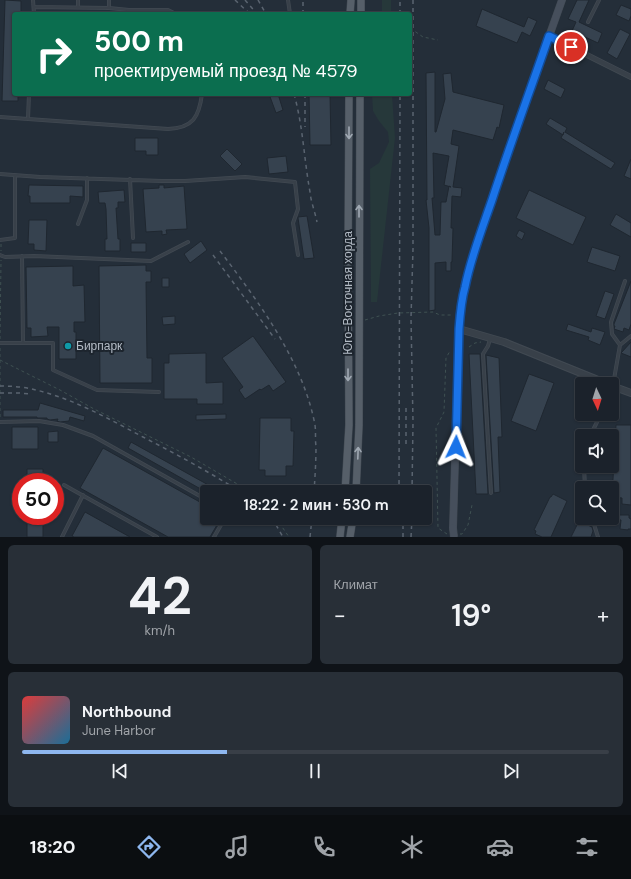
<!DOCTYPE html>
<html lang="ru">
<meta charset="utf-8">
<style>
:root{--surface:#1b222b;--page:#282f37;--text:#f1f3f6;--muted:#a0a4a9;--line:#393f47;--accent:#8eb7ef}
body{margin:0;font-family:"DM Sans",sans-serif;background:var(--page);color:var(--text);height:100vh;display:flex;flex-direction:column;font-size:15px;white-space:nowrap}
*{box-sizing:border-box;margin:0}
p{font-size:13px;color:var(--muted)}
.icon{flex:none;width:22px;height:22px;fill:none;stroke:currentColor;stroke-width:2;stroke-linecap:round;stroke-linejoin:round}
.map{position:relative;height:537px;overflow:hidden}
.details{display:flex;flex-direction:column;gap:8px;padding:8px;background:#0f1318;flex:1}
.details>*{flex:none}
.banner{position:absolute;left:12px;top:12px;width:400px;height:84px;border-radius:4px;box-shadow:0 1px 3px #0004,0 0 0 1px var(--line);background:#0b6e4f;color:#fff;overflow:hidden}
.needle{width:26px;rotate:176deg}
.controls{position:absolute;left:575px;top:377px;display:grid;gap:8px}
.controls a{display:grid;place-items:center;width:44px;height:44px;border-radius:4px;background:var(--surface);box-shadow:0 1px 3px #0004,0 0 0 1px var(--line);font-size:20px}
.speed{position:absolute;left:12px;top:473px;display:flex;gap:8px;font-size:20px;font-weight:700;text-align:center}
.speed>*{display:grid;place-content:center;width:52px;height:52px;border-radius:50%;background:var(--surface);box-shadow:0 1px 3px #0004,0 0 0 1px var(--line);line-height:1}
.speed .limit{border:6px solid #d22;background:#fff;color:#111}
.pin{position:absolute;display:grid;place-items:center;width:34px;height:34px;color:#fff;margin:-17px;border:2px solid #fff;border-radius:50%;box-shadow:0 1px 4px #0007}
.me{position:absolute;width:44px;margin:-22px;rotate:2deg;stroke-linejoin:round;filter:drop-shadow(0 0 3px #0008)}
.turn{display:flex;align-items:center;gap:14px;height:84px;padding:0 16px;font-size:18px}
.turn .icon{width:52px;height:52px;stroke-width:2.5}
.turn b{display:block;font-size:28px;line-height:34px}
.big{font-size:30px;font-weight:600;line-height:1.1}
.details .card{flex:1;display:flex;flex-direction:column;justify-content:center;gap:6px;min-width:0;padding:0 14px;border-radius:6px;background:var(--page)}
.details .dial{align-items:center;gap:0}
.dial b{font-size:52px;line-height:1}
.song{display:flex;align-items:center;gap:12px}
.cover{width:48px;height:48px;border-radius:6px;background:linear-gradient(135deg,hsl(0 70% 55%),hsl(200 70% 35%))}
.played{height:4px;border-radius:2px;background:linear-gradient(90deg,var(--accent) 35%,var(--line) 35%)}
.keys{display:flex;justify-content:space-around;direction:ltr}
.heat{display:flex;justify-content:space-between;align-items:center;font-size:22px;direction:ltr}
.details .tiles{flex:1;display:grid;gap:8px;grid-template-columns:1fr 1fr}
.card:last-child{grid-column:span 2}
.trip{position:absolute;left:200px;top:485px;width:232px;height:40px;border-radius:4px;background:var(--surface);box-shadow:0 1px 3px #0004,0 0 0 1px var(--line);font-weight:600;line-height:40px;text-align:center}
.dock{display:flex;height:64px;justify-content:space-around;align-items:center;background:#0b0e11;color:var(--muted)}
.dock .icon{width:28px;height:28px}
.dock .on{color:var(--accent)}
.dock b{font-size:18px;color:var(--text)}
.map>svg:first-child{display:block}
</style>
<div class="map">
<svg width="631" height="537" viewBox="0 0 631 537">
<rect width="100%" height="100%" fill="#242e39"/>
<path fill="#26383a" d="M382,0H391V14H382Z
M372,94H392L395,138L377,302H371V290L370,169L379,163L389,142L388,132L379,121L373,111Z"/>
<path fill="#36424f" stroke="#1f2730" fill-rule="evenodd" d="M5,0L21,1V14H14V94H18V101H2Z
M577,0H589L579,22L602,33L598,43L572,31L576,22L568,19Z
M621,5L631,9V16L629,21L616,15Z
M482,9L524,27L528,17L537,21L530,36L522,32L517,43L476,26Z
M620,29L630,34L617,59L607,53Z
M435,72V132H436L445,99L443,74L451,73L453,92L504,105L499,128L497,127L493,140L453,130L451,144L459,146L453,187L462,188L461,197L452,196L451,228H453L452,262H451V271H446V262L435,263V310L429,311V228L426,200H427L426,73ZM433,153L449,156L444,185L451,187L449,186L446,202H441L440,235H435L432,198H434Z
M548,80L565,89L561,98L544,89Z
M269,94H278L283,110L276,113Z
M309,94H330L331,145H310Z
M550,118L567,128L565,132L615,163L611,169L561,138L564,132L563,135L546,124Z
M135,138H158V155H146V151H135Z
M227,149L242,164L235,171L220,156Z
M286,156L288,172L269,174L267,158Z
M631,159V179L624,176Z
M29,185L83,186V197L70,196V203H30V196H28Z
M159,185H164V188L184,186L187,229L166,230L167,234L162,235V231L146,232L143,189L159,188Z
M124,190L125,202H118V208H116L118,239H120V251H105V239H107L106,209L105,203H99L98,192Z
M529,190L586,217L573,245L516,218Z
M616,214L631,223V237L610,225Z
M307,216L314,258L304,259L298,218V217Z
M29,220H47L46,251L34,250V244H28Z
M519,230L525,233L522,240L516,236Z
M201,241L207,250L190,263L184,254Z
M131,243H146V252H131Z
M592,247L620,256L615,271L587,262Z
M146,265V271H151V282H146L147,358H152V383H100L99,266Z
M73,266V286L84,285L85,322H74V332H76V359H59V327H47L48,336L31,337V328H27L26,267Z
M162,278H169V287H162Z
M631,281V324L629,330L624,328L623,332L614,329L615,326H614V324Z
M605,291L614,294L605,319L596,316Z
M175,316V324L163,325L162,317Z
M568,324L591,332L592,328L605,332L600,345L588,340L589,337L566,330Z
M253,336L286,382L273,391L269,385L261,390L260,389L245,399L239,390L243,387L222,358Z
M631,342V357L621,353L622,352Z
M206,353V383L223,382V404H197V399H164V363H169V354Z
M469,354H480L488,494H476Z
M486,355L499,358L502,437H498L500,492L494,493Z
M529,374L554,383L536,431L511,421Z
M40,403L85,416L84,421L70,417L69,421L60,422L57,421L58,419L50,420L47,419V418H37V417H3V410H38Z
M226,414V419L196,420V415Z
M260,418H291V431H294L293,466H286V476H265V470H259Z
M616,425H631V505L622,504V498L612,497Z
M12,427H38V449H12Z
M58,431V442H48V432Z
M131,442L221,492H206L128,448Z
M103,448L207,506V518H221L210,537H168L80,488Z
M27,469H43V482H27Z
M553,494L567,501L551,537H542L535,534L536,531L534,530L550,497H551Z
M85,512L130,537H74L72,536Z
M613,515H629V518L631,519V529H628V530L620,529L621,520L613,519Z
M27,516H43V537H27Z
M579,521L592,527L593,531L591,537H571Z"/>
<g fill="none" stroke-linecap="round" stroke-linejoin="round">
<g stroke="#414952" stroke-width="4">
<path id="service" d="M33,0L34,14
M288,0L290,14
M34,7L109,8L129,10H168L176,14
M78,7V0
M109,8V0
M588,22L599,0
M0,117L168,129C193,128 199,117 202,94
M28,119L29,94
M0,174L40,177L162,181H185L245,177L295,182L298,209L293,223L298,255
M130,179L133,238
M78,224L87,200V178
M0,240L15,238V175
M0,255L5,257L34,256L151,261L188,242
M22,256L23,343
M490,339L488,346L483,354L491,493
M0,343H53V370L97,390L159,392
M620,345L612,334L611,322L625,281
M613,385L620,345L631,336
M612,395L616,389
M0,422L39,421L63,425L93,436L207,500
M590,436L601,414
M584,466L585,488
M64,485L157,537
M592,518L598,537
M62,537L83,495
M214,537L225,518"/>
</g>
<g stroke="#414952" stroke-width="6">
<path id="minor" d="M549,36L631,77"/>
</g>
<g stroke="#414952" stroke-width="8">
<path id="tertiary" d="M459,329L504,342L608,384
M612,386L631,393"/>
</g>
<g stroke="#414952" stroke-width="8">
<path id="secondary" d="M453,528L459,329L460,311L464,288L472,259L506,157L562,0"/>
</g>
<g stroke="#414952" stroke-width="8">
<path id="primary" d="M350,14L351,0
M361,14V0
M345,492L349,425L348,265L349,94
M356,492L359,425L360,94
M340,537L342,518
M350,537L353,518"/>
</g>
<path stroke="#3f5152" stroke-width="1" stroke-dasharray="3 3" stroke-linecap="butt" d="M410,30H413L423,37L438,40
M1,244V251
M365,320L379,316L398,313L433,312L440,315H452
M0,339L1,260
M469,347L475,343L481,342
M0,360L60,390L94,409L191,457L251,492
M0,417V346
M276,518L289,537
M447,534L438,528L436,428L444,412L446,358L450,351
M460,534H462L468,525L472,505"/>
<use href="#service" stroke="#384049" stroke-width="2.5"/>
<use href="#minor" stroke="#384049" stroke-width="4.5"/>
<use href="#tertiary" stroke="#384049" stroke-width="6"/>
<use href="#secondary" stroke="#464f5c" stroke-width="7"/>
<use href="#primary" stroke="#565f69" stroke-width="7"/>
<path stroke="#5a6470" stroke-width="1.5" stroke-dasharray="4 4" stroke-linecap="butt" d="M235,0L250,14
M245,0L257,14
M258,0L266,14
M303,14V0
M400,14V0
M294,94C303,126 304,159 310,192C311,202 315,212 317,222
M305,94V127
M220,251C258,301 303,361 315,425C316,432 315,440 316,446C316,462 315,477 314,492
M213,255L275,339
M0,386C12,386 25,387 36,390C74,399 109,419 143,437C176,454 209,472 241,492
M0,393H19L30,394
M406,444V404
M399,492L400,94
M412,492L413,422L411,318L413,249V0
M272,518L283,537
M310,537L312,518
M403,537V518
M411,537L412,518"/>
<g stroke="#414952" stroke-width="8" stroke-linecap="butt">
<path id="secondary-bridge" d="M453,528L454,537"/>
</g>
<use href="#secondary-bridge" stroke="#464f5c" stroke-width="7"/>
</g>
<defs><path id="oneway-shaft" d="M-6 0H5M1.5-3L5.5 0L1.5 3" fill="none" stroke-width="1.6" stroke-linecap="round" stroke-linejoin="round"/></defs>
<g stroke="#a0a9b3">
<use href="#oneway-shaft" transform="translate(349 133) rotate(90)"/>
<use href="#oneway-shaft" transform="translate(359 211) rotate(-90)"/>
<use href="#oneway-shaft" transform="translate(348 375) rotate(90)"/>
<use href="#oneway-shaft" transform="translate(358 453) rotate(-88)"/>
</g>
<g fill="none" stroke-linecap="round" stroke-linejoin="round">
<g stroke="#114b97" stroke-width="10">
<path id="route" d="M456,447L459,329C460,315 461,301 465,287C471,257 482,229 492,200C510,145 530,91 549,36L571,47"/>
</g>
<use href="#route" stroke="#1a73e8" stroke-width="7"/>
</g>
<circle fill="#0f9aa8" stroke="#1d252e" stroke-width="1.5" cx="68" cy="346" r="4"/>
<g text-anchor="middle" stroke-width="4" stroke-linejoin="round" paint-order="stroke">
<g font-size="12" fill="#b3bbc5" stroke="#1d252e">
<text transform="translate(348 293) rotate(-90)" y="4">Юго-Восточная хорда</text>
</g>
<g font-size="12" fill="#b3bbc5" stroke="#1d252e" text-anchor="start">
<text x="76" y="350">Бирпарк</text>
</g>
</g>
</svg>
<div class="controls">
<a><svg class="needle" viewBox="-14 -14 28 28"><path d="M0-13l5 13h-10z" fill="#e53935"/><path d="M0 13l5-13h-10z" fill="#a0a4a9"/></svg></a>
<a><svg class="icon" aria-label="sound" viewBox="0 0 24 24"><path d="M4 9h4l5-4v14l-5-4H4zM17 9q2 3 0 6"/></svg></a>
<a><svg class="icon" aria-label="search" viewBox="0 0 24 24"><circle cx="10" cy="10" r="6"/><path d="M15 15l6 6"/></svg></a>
</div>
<div class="speed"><div class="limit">50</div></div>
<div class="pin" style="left:571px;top:47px;background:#d93025"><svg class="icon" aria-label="arrive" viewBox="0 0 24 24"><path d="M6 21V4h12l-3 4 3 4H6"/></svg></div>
<svg class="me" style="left:456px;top:447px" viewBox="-20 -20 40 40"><path d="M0-17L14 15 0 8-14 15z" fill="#1a73e8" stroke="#fff" stroke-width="4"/></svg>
<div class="trip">18:22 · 2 мин · 530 m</div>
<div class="banner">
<div class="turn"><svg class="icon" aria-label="right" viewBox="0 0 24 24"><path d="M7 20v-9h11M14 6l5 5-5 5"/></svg><div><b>500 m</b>проектируемый проезд № 4579</div></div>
</div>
</div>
<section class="details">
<div class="tiles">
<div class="card dial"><b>42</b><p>km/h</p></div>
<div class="card"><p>Климат</p>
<div class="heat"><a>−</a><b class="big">19°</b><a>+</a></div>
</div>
<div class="card">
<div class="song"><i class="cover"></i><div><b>Northbound</b><p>June Harbor</p></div></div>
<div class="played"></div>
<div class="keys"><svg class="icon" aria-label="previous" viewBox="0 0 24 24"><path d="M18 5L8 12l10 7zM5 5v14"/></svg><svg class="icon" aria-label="pause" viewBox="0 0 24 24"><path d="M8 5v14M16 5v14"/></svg><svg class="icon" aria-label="next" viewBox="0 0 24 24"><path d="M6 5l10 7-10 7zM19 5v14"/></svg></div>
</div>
</div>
</section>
<nav class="dock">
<b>18:20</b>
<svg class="icon on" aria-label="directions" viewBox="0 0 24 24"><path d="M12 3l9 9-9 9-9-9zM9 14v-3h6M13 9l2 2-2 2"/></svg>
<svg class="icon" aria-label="music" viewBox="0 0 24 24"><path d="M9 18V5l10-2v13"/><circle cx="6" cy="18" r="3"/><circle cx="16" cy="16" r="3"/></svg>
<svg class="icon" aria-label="phone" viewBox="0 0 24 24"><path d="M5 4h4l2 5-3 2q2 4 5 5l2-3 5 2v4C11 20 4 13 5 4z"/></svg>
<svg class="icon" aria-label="climate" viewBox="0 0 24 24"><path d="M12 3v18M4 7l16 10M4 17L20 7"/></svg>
<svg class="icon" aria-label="car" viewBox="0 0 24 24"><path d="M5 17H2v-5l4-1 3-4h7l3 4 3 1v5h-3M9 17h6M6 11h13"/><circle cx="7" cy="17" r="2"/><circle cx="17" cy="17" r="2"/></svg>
<svg class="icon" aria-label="filters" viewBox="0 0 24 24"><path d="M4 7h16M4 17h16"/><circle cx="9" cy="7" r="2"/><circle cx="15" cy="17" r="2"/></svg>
</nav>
